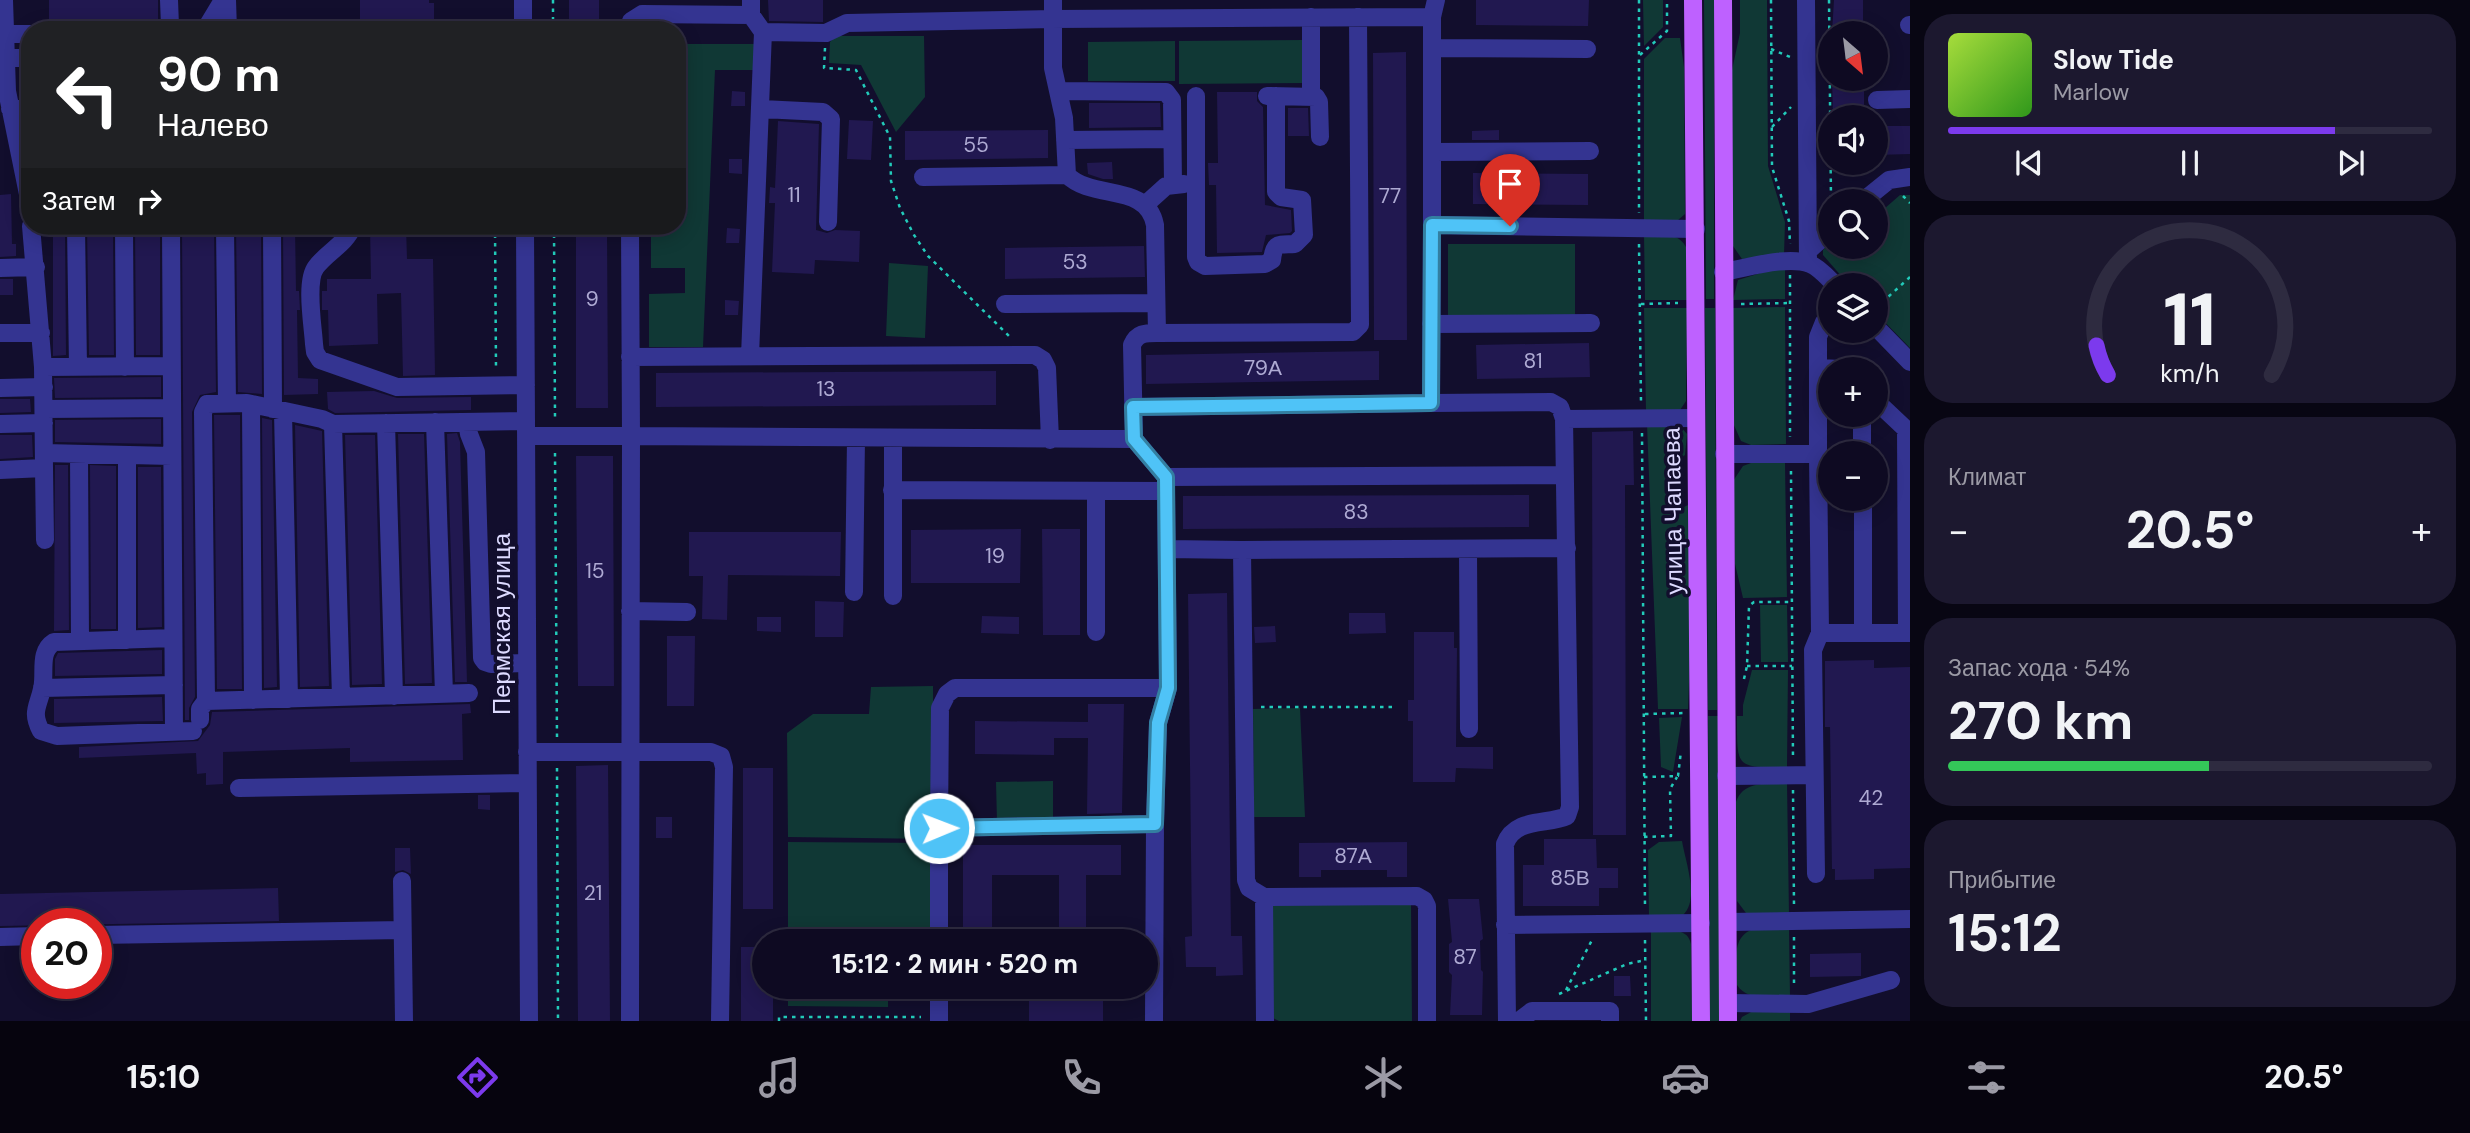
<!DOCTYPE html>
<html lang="ru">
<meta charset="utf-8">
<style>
:root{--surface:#0e0a22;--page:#1c182f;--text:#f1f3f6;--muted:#9b9aa5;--line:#2e2b40;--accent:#7c3aed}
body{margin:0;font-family:"DM Sans",sans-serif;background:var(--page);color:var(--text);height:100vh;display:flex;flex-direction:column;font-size:26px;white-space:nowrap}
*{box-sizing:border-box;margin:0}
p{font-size:23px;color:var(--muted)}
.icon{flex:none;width:38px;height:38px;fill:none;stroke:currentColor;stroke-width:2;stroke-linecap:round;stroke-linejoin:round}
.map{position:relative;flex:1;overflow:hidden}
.sheet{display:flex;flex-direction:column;gap:14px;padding:14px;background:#080613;width:560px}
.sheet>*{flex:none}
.guide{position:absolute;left:21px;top:21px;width:665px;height:214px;border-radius:28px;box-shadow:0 4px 18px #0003,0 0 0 2px var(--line);background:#202124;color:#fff;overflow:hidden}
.needle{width:46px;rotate:152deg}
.tools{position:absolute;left:1818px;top:21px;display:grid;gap:14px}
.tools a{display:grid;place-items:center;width:70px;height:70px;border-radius:50%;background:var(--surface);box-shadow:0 4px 18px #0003,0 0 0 2px var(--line);font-size:35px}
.speed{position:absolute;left:21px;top:908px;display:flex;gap:14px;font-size:35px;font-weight:700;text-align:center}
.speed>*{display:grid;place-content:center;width:91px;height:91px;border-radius:50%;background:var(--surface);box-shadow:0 4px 18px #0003,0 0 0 2px var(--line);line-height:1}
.speed .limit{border:10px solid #d22;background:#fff;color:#111}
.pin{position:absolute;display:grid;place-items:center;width:60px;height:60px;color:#fff;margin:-72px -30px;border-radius:50% 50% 50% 0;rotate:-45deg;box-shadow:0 0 7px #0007}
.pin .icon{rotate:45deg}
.me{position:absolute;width:77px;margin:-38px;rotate:89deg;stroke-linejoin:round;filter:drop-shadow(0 0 5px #0008)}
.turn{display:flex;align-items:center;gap:24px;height:147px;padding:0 21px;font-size:32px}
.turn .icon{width:91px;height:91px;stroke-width:2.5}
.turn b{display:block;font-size:49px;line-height:60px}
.then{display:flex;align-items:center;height:66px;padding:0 21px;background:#0003;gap:14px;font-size:26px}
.big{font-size:52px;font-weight:700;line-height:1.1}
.sheet .widget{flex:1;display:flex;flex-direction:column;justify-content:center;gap:10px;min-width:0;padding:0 24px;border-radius:28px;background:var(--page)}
.sheet .dial{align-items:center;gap:0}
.dial svg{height:182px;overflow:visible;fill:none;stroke:var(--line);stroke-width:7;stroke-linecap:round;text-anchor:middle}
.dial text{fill:var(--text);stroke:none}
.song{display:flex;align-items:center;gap:21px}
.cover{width:84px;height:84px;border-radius:10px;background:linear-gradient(135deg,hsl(80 70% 55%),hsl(110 70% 35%))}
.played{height:7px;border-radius:4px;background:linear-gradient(90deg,var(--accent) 80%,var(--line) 80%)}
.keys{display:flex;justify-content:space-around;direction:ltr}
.heat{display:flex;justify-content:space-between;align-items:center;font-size:38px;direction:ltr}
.charge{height:10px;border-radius:5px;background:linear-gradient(90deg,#34c759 54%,var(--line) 0)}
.trip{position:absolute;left:752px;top:929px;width:406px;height:70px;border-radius:35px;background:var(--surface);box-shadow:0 4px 18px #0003,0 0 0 2px var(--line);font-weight:700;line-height:70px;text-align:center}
.tab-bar{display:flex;height:112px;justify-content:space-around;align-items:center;background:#06040e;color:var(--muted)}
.tab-bar .icon{width:49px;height:49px}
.tab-bar .on{color:var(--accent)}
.tab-bar b{font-size:32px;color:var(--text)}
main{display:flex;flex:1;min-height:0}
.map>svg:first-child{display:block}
</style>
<main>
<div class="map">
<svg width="1910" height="1021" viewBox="0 0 1910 1021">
<rect width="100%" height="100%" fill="#120e2d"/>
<path fill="#103835" d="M1643,0H1663V27L1644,46Z
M1704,0H1714V299H1706Z
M1740,0H1767L1768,166L1785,222L1784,255L1742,259L1733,246L1732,70L1740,33Z
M835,36H924L925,97L896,132L861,65L829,63L830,42Z
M1665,38H1680L1684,67L1685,214L1677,221H1644V59Z
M1304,40V83L1179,84V41Z
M1175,41V81H1088V42Z
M677,44H754V70H715L703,347H649V294L685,293V268H651V226H677Z
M1900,195H1910V348L1876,313V285H1849L1823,255V250L1830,241V247H1876V216Z
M1644,235C1660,235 1677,231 1686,247L1687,300H1645Z
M1448,244H1575V317H1448Z
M889,263L928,266L925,338L886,336Z
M1785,269V299L1733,300L1738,280L1767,271Z
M1785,307L1786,444L1751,445L1741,441L1733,423L1732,308Z
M1644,308H1687L1686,401L1680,410L1646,411Z
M1705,308H1715L1717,710H1708Z
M1647,424L1681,427L1687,434L1685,455L1680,459L1666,461L1667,510L1680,509L1696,501L1688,709H1658Z
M1751,463H1785L1787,597L1743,598L1735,564L1733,481L1743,466Z
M1760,605H1787L1788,662H1761Z
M1752,670H1788L1787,767C1735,768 1737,768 1737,716H1743V705Z
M933,686L934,839L788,837L787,733L813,714H869L871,687Z
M1300,708L1305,817H1254L1253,709Z
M1708,716H1718L1720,1021H1710Z
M1682,717L1673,772L1661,767L1659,718Z
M1053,781V821L997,822L996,782Z
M1787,783L1789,914L1746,913L1737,901L1736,802C1743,780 1768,784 1787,783Z
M1682,841C1685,860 1700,900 1683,915L1649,918L1648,850L1659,842Z
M788,842L934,843L935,941L788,942Z
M1411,902L1412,1021H1279L1273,1018L1271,904Z
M1754,929H1789L1790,996C1772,996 1748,1002 1737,985C1737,964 1730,936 1754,929Z
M1677,931C1686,933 1689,936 1691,944L1692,1021H1651V932Z
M788,987H888V1007L788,1006Z
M1753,1011H1790V1021H1740L1742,1017Z"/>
<path fill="#211850" d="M49,0H158V21L49,22Z
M360,0H429V3H434V30H360Z
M569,0H599V30H575V20H569Z
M768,0H823V22L769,21Z
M1476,0H1589L1588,26L1476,25Z
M1834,0H1863V33H1832Z
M1406,52L1407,340H1374L1373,53Z
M1832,79H1864V117H1833Z
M732,91L745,92V106H731Z
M1217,92H1257V101L1263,107L1265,205L1291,210L1292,231L1290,233L1266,235L1262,252L1217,253L1216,185H1209L1208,163H1218Z
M1089,103H1160L1161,127L1089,128Z
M1288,108H1308L1309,136H1288Z
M849,120L873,121L871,160L847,159Z
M778,121L819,124L816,230L827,233L835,230L860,231L859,262L815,260L814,274L772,272L775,203H769L770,187L775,188Z
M1876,126H1910V154L1876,155Z
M1048,130V158L905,160V131Z
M1499,130V140H1472V131Z
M729,159H742V174L729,173Z
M1112,162L1113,179H1103L1088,174L1087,163Z
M1473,173L1588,174V205L1473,204Z
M11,194L12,244H16V256L0,257V195Z
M53,226H65L66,355L53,356Z
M87,226H113L114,355H89Z
M135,226H160V355H136Z
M182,226H214L216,392L200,395L192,412L195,697L189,708V720H185Z
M236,226H261L262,394L238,392Z
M283,226H295L296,291H299L300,310H297L298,378L318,379V394L284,395Z
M370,226H406L407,259H433L435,375L403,376L401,293L377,294L378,344L329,346L328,310H322V291H327V279H371Z
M576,226H607L608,408H576Z
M727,228L740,229L739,243H726Z
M1144,246L1145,277L1005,279V248Z
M0,279H13V295H0Z
M725,300L739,301L738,315H725Z
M1589,343L1590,377L1477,379L1476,345Z
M1379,351V380L1146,384V355Z
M996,371V405L656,407V373Z
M161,377V397L55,398L54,378Z
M374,391L397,398L471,397V410L335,413L328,409L327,392Z
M0,399H30L31,412L0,413Z
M214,415H240L242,689H217Z
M262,418L272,420L277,687L264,688Z
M161,419V444L55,442V420Z
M295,425L322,431L329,686L300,687Z
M1633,431L1634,485H1625L1626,835H1593L1592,432Z
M457,433L460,442L467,682H455L447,434Z
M398,434H424L432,683L405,684Z
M0,435H32L33,457L0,459Z
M345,435H375L382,684L352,685Z
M576,456H613L614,686H578Z
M55,465H68L69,630L54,631Z
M90,465L116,466V629H91Z
M138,467H161L162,627L138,628Z
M1529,495V527L1183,529V496Z
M1021,529L1020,583H911V530Z
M1042,529H1080V635H1043Z
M689,532H841L840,576L728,575L727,620L702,619L703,576H689Z
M1227,593L1231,936H1242L1243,975L1216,976V967H1186L1185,937L1192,936L1188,594Z
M815,601L844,602L843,637H815Z
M1349,613H1385L1386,633L1349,634Z
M982,616L1019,617V634L981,633Z
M757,617H781V632L757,631Z
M1275,626L1276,642L1255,643L1254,627Z
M1414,632H1454V648H1457L1456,747H1493V769L1456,768L1455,782H1413V721H1408V700H1414Z
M667,636H695L694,706H667Z
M162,650V674L55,676V659L58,653Z
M1874,660V668L1910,667V868L1874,869V879L1835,880V869H1832L1830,727H1825V661Z
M162,697L163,721L54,723V699Z
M470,704L471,713L462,714L463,760L350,762V748L223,752V784L206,785V773L197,774L196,753L79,758V747L198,741L210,725L212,712Z
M1088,704H1124L1122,813L1087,814L1088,738H1054V755L975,754V721L1088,722Z
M608,765L610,1021H578L576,766Z
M743,768H773V909H743Z
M478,795H490V810L478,809Z
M656,817H672V838H656Z
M1544,839H1596L1597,868H1618V888H1599V906H1523V865H1544Z
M1407,842V877H1387V870H1321V877H1299V843Z
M963,845H1121V875H1086V942H1059V875H992V942H963Z
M395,848H410L411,874L403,870L395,872Z
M278,888L279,921L0,926V894Z
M1448,899H1479L1483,939L1480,941L1481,970L1483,972L1482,1015H1450L1452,975L1449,972V944L1452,942Z
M741,947H765V987H773V1021H741Z
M1861,953V976L1810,977V954Z
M1614,976H1630L1631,996H1614Z
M963,987H995V999H963Z
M1029,987H1103V1021H1029Z"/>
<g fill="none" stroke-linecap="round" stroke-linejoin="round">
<path stroke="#22cbba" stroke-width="2.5" stroke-dasharray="3.5 5" stroke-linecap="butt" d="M553,0V30
M1639,0V213
M1771,0L1772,167L1789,221L1790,244
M1829,0L1831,201
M825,48L824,68L856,70L890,137L891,181L900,208L914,235L928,256L1011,338
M1771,49L1790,57
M1640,55L1667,31V0
M1772,127L1791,107
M1903,196L1910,203
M495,226L496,369
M554,226L555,418
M1639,244L1641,402
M1790,275V437
M1641,304L1678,303
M1741,304L1790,303
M1876,308L1910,277
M1642,433L1645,909
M555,453L557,737
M1791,471L1793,759
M1747,666H1792
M1744,679L1747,666L1749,606L1754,602H1793
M1261,707H1394
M1645,714L1684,713
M557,768L558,1021
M1644,777L1678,776L1681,751
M1793,790L1794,906
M1644,837L1671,836L1670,789L1677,777
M1794,937V986
M1645,940L1646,1021
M1566,990L1592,940
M1559,994L1627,964L1646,960
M779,1021V1017H921"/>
<path stroke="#343491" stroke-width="18" d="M4,0L7,91L30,204
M227,0L228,30
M523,0V30
M751,0V15L763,32L826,33L847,23L1053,19L1432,17
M1053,0V68L1064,118L1067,175C1093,201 1147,182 1155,225L1157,333C1145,333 1137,333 1132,345L1134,439L1166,477V491L1168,688L1158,723L1155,824L1154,1021
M1436,0L1432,17V225L1696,229
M1806,0L1808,263
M1909,25H1910
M166,30L170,26L169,0
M205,30L223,0
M629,30L631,21L642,14L751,15
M4,34H30
M1432,48L1587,49
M4,58H30
M1058,91L1166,92L1172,100L1173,184
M1196,96V257L1198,262L1205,266L1265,264L1272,260C1274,242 1278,245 1295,244L1304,235L1302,200L1281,197L1276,192V96
M1267,96L1316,97L1319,102L1320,137
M1311,96V17
M1877,100L1910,99
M10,109H30
M760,109L823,112L831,119L828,222
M1065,140L1172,139
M1432,152L1590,151
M923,177L1067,175
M1863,201L1889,180L1910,177
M1146,204L1166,186L1184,184
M31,226L43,367L44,468
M76,226L78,367
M124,226L125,367
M171,226L174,732
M225,226L227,403
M272,226L273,409
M353,226C346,244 327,252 316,267C305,281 313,326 314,344L315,352L320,360L397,387L526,385
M525,226L529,1021
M1808,251L1830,231
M0,268L36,267
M1723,272C1747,268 1788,255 1810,264C1820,268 1828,278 1835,285
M1005,304L1156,303
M1431,324L1591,323
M1876,327L1910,362
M0,333H41
M1157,333L1353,332L1360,325L1358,17
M750,356L763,32
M630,357L1035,355L1043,360L1047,368L1050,440
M43,367L171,366
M1818,368L1841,369
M0,388L44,387
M1876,401L1910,433
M1431,403L1551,402L1560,407L1564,419
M251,404L253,700
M1133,407L1431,403L1432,225
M44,409L172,408
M283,411L289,699
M1862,415V453
M435,422L444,694
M467,422L469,434L476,452L482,658L485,662L491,664L527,663
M386,423L394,696
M0,424L44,423
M333,424L341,697
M1906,429L1907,633
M526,436H631L630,226
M893,439V596
M44,453L172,456
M79,454L80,641
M1724,454H1818V337L1824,322L1830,316
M127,455V640
M0,470L44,468L45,540
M1166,477L1565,475
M892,490L1166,491
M1863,499V633
M1167,549L1242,550
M1468,549L1469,729
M854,592L856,438
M630,611L687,612
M1096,632V491
M1820,633H1910
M173,638L54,642C38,652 46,673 42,689C38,707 31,712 41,731L57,736L193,731
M42,688L174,685
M206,701L203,412L207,404L247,403L322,419L333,424L526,421
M200,720V709L206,701L469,693
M527,752H711L721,756L724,767L720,1021
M1726,776L1814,775
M239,788L527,783
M939,828L940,708L947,694L955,688H1168
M1816,874L1813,650L1820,633L1818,454
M402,881L404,1021
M1264,897L1249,888L1246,880L1242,550L1567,548
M1728,922L1910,919
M1505,925L1701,923
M96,935L402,930
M0,937L37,936
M939,942V828L1155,824
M939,987V1021
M1728,1003L1808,1004L1891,980
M630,1021L631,436L1134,439
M1265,1021L1264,897L1417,896L1424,900L1427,906V1021
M1507,1021L1505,844C1515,817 1548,825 1567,816L1570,807L1564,419L1696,418
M1519,1021L1532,1011H1610V1021"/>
<path stroke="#be61ff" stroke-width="18" d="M1693,0L1701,1021
M1723,0L1728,1021"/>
</g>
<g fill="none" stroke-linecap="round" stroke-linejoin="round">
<g stroke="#337fa1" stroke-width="18">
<path id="route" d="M939,828L1155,824L1158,723L1168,688L1166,477L1134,439L1133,407L1431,403L1432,225L1510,226"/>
</g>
<use href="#route" stroke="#4fc3f7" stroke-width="12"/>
</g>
<g text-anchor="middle" stroke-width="7" stroke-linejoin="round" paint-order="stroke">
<g font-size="21" fill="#aeaad3">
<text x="976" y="152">55</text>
<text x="794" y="202">11</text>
<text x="1390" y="203">77</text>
<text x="1075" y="269">53</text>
<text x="592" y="306">9</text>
<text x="1533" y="368">81</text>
<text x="1263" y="375">79А</text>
<text x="826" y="396">13</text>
<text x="1356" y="519">83</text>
<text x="995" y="563">19</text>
<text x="595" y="578">15</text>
<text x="1871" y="805">42</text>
<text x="1353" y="863">87А</text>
<text x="1570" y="885">85В</text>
<text x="593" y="900">21</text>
<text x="1465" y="964">87</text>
</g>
<g font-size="24" fill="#dddaff" stroke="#120e2d">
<text transform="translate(1673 511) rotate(-91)" y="8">улица Чапаева</text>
<text transform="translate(502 624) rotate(-90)" y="8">Пермская улица</text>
</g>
</g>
</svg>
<div class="tools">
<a><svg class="needle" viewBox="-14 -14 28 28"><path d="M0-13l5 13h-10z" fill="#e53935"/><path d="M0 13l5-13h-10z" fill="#9b9aa5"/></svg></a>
<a><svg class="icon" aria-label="sound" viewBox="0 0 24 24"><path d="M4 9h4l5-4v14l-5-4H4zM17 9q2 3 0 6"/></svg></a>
<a><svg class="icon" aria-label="search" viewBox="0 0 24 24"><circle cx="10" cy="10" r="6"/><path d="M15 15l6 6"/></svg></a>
<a><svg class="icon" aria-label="layers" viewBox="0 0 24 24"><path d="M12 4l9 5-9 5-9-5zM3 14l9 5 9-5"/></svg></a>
<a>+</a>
<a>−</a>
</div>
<div class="speed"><div class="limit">20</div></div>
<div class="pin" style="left:1510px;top:226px;background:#d93025"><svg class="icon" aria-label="arrive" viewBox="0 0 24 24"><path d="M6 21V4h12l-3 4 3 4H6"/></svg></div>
<svg class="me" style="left:939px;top:828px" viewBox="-20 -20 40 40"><circle r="17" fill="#4fc3f7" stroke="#fff" stroke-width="3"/><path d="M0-11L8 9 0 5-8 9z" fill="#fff"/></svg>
<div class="trip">15:12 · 2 мин · 520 m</div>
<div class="guide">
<div class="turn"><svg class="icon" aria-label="left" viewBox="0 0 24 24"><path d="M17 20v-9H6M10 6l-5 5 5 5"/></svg><div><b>90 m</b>Налево</div></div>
<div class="then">Затем<svg class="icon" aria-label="right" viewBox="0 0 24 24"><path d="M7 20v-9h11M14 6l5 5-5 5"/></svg></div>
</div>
</div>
<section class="sheet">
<div class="widget">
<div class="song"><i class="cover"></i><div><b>Slow Tide</b><p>Marlow</p></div></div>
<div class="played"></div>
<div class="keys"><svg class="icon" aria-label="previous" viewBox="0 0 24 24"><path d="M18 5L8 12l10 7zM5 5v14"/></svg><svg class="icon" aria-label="pause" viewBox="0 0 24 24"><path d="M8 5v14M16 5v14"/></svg><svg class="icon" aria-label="next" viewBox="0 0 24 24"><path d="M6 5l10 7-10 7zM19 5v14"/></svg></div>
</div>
<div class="widget dial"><svg viewBox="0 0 100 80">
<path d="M14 69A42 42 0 1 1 86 69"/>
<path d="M14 69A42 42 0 0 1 9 56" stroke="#7c3aed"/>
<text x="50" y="56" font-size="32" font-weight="700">11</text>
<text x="50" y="72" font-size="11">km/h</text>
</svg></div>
<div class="widget"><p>Климат</p>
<div class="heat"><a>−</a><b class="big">20.5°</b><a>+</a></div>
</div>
<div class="widget"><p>Запас хода · 54%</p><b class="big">270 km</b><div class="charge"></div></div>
<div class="widget"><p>Прибытие</p><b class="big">15:12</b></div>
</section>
</main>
<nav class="tab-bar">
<b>15:10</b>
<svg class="icon on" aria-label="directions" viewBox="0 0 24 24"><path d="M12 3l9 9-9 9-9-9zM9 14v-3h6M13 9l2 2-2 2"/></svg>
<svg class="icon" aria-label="music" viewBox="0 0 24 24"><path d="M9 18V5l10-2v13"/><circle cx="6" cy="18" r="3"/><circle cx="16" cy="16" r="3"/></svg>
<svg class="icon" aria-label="phone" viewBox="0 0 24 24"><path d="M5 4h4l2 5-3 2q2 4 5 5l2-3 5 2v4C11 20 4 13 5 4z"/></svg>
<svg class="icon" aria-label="climate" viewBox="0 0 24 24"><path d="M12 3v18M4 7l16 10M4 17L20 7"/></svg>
<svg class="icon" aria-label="car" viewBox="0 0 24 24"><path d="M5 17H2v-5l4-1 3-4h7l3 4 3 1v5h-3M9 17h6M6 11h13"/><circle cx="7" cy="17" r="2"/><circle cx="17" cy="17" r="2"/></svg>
<svg class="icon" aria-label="filters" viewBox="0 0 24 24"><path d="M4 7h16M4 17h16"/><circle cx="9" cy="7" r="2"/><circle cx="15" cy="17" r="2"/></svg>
<b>20.5°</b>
</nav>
